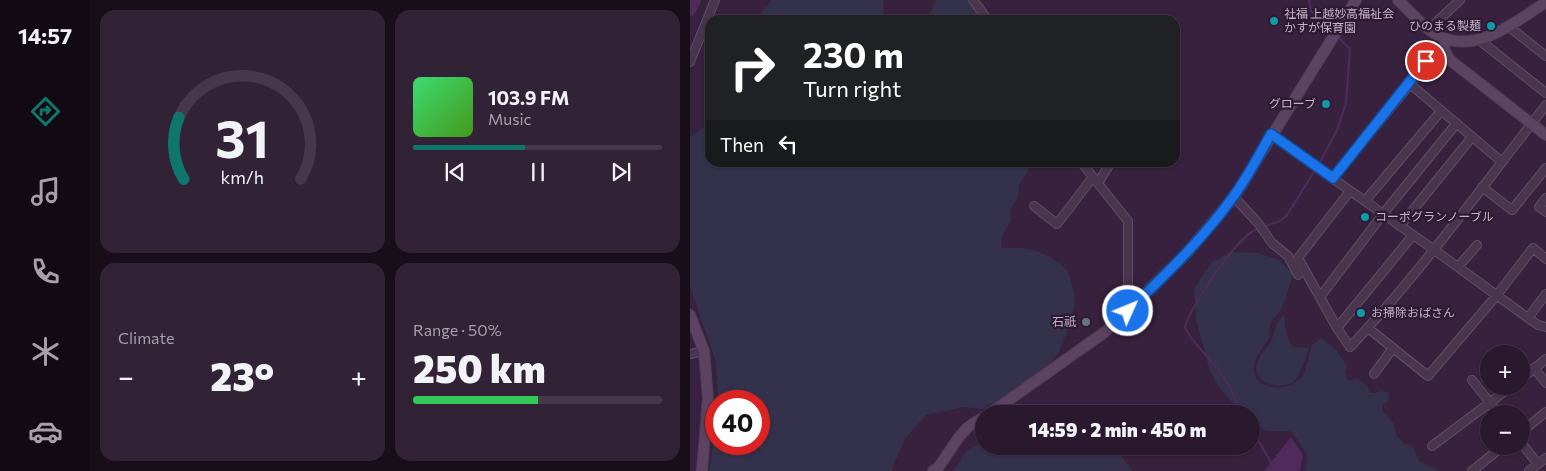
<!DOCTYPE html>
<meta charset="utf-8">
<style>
:root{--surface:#2a192e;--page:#322236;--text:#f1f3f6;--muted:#a5a0aa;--line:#46384a;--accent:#0f766e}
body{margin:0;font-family:Commissioner,"Noto Sans JP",sans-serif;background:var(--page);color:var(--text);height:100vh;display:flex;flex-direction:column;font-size:19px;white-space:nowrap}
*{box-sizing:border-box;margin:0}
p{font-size:16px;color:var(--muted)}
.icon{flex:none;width:28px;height:28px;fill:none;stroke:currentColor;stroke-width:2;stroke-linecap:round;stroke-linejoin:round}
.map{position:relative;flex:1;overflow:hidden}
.panel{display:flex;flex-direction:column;gap:10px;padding:10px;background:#170e19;width:600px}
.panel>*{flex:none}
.banner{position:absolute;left:15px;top:15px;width:475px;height:152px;border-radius:15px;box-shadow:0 1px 4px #0004,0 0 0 1px var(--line);background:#202124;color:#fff;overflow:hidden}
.controls{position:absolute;left:790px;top:345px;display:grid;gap:10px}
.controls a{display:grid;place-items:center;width:50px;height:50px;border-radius:50%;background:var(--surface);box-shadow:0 1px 4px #0004,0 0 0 1px var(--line);font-size:25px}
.speed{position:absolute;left:15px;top:390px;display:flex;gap:10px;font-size:25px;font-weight:700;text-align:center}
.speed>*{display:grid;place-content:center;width:65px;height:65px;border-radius:50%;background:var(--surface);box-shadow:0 1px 4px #0004,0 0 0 1px var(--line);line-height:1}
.speed .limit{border:8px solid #d22;background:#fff;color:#111}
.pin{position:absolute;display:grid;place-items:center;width:42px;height:42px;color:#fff;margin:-21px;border:2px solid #fff;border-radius:50%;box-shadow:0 1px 5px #0007}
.me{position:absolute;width:55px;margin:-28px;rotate:46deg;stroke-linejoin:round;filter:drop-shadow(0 0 4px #0008)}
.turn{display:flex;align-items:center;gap:18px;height:105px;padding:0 15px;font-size:22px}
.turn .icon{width:65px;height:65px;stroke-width:2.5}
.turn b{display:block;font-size:35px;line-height:42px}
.then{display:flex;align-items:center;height:48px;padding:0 15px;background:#0003;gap:10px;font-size:19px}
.big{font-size:38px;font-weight:800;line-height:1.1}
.panel .tile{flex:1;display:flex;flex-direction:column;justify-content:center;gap:8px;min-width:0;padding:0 18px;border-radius:15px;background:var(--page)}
.panel .dial{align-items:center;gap:0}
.dial svg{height:130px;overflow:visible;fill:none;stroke:var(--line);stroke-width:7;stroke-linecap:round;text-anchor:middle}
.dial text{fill:var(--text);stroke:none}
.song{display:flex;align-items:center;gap:15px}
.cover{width:60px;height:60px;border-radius:8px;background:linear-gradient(135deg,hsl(140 70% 55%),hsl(100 70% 35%))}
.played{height:5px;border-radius:2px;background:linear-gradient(90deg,var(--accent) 45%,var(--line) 45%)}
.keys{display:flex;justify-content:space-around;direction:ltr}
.heat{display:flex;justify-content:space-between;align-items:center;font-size:28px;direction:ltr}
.charge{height:8px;border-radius:4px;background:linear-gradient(90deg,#34c759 50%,var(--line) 0)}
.panel .tiles{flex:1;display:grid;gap:10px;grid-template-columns:repeat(2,1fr)}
.trip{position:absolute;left:285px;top:405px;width:285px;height:50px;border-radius:25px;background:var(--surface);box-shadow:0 1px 4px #0004,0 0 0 1px var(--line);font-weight:800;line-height:50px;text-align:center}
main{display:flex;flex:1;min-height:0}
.tab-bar{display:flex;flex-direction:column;width:90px;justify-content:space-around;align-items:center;background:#110a12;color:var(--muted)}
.tab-bar .icon{width:35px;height:35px}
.tab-bar .current{color:var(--accent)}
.tab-bar b{font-size:22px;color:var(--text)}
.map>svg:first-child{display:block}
</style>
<main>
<nav class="tab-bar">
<b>14:57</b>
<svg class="icon current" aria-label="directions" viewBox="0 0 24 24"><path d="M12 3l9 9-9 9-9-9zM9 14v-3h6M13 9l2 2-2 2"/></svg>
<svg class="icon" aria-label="music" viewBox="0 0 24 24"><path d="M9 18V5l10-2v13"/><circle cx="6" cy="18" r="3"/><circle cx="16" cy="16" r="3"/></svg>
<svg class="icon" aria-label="phone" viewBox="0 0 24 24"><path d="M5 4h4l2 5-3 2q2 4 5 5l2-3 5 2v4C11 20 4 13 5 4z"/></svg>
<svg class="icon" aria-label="climate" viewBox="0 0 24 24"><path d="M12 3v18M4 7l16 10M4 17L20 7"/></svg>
<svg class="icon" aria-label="car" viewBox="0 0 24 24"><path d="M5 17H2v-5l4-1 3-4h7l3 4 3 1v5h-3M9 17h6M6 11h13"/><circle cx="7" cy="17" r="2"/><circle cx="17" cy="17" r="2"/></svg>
</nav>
<section class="panel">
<div class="tiles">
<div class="tile dial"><svg viewBox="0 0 100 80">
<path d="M14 69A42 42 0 1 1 86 69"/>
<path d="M14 69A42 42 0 0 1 11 31" stroke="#0f766e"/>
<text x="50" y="56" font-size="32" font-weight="700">31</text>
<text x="50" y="72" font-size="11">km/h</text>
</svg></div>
<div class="tile">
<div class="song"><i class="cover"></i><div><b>103.9 FM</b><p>Music</p></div></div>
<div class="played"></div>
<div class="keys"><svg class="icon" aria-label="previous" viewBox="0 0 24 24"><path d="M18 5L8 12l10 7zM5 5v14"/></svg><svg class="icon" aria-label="pause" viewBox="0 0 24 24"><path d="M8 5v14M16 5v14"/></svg><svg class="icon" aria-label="next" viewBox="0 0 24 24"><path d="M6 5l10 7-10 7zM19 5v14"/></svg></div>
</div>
<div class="tile"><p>Climate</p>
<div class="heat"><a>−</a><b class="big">23°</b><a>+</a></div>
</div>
<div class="tile"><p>Range · 50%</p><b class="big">250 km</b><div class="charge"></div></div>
</div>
</section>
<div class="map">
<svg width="856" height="471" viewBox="0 0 856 471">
<rect width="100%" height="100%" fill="#38213e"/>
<path fill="#34314c" d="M82,0H193L194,20H65Z
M247,0H282L296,20H236Z
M20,125V162L337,163L338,171L329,185L328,198L320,210L321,221L312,236L311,247C319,250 324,247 331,248C352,251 362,257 378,271L385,297L382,319L369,352L357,367L318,395L293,409L274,407L236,415L215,439L203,466L202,471H19L26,425V444H69V401H28L26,362L0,286V136Z
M542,252L567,253L589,260L603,274C599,287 596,302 588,314C586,317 582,319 581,322C579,327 580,333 579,337C575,347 566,354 564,364C558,391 601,394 613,375C615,372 621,350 621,346L632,338L647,351L657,366L655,372L658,381L668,379L677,385L680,393H686L691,390L699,393L698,401L693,405V411L704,424L706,435L713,443L723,447L730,462L749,471H615L617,454L602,432L597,431H577L563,427L561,414H552L529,387L520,371L506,319L504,289L522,262Z
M595,315C594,326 596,338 603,347L619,348C617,356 609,378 603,382C589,391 562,383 567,364C569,354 577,349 581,341C586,331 584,321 595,315Z
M294,443V446H322L326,450L333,446H420L433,458L442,471H262C268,466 268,463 272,457C277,449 285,445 294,443Z"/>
<path fill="#502a5a" d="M601,437L613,455L610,471H574Z"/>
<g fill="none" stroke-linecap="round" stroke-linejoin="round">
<path stroke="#502a5a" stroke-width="2" d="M619,0L621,11L643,32
M628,166L647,130L656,103L660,49L648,37
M573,227L590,221L597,215L625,170
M551,414C546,397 538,382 527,368C516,354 502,343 495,327C501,305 548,235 569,228
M561,428L582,464"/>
<path stroke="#502a5a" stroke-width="12" d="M0,10L5,0"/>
<g stroke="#614e66" stroke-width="10">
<path id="street" d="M283,0L298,20
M818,26L856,56
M739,29L770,0
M788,39L856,93
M0,62L25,0
M720,84L812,162
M581,135L743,249L838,318L848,325L856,327
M391,162L438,221V311
M643,178L720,84L745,50L753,48
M408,183L421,162
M792,187L822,210L856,168
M660,191L608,258L647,328L660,347C731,272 792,187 856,105
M544,197L568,223L582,243L598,256L608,275
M856,198L849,207L856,212
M675,201L751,111
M344,206L367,224L403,177
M710,226L782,137
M768,267L787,245
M630,297L693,214L766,124
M838,318L856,294
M647,328L723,235
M678,328L738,376L807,295L843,248L856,259
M0,354L14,351
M844,368L856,383
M684,374L703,348
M831,379L856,359
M782,380L809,414
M831,432L856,412
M831,443L848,464
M742,446L822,386
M782,471L813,446
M839,471L856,458"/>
</g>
<g stroke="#4f3c54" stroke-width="12">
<path id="secondary" d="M708,0C721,12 733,28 749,36C786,55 827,21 856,2
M757,39L753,48L760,60L856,135
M0,315L14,351L18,398L12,471
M299,414L415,332L495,255L544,197L666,0
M243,471L248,468L269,437L278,427L294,417"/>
</g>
<use href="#street" stroke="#49354e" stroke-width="8"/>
<use href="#secondary" stroke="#5c4362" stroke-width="10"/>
</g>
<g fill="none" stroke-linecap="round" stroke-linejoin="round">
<g stroke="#114b97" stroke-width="12">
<path id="route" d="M438,311C475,275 513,239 543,197C557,178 569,155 581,134L643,178L736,61"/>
</g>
<use href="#route" stroke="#1a73e8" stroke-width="9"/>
</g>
<g fill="#0f9aa8" stroke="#2e1b33" stroke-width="2">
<circle cx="584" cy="21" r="5"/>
<circle cx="801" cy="26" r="5"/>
<circle cx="636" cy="104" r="5"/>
<circle cx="675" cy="217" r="5"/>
<circle cx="671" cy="313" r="5"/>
</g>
<circle fill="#6b7280" stroke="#2e1b33" stroke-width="2" cx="396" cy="322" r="5"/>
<g text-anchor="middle" stroke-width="4.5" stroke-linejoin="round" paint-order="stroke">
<g font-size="12" fill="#c5b1ca" stroke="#2e1b33" text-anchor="start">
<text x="594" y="18">社福 上越妙高福祉会<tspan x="594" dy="14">かすが保育園</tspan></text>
<text x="791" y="30" text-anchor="end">ひのまる製麺</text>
<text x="626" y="108" text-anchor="end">グローブ</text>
<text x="685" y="221">コーポグランノーブル</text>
<text x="681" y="317">お掃除おばさん</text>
<text x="386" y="326" text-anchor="end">石祇</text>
</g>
</g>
</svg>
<div class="controls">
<a>+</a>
<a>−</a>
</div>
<div class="speed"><div class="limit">40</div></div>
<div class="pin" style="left:736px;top:61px;background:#d93025"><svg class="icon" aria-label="arrive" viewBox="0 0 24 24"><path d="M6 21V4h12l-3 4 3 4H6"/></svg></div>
<svg class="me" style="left:438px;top:311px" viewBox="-20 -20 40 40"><circle r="17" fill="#1a73e8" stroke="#fff" stroke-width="3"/><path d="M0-11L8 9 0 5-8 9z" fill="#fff"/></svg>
<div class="trip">14:59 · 2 min · 450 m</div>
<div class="banner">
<div class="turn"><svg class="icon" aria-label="right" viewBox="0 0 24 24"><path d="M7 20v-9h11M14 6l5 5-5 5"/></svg><div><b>230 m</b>Turn right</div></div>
<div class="then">Then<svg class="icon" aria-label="left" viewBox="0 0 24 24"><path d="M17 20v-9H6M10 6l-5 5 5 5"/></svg></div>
</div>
</div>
</main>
